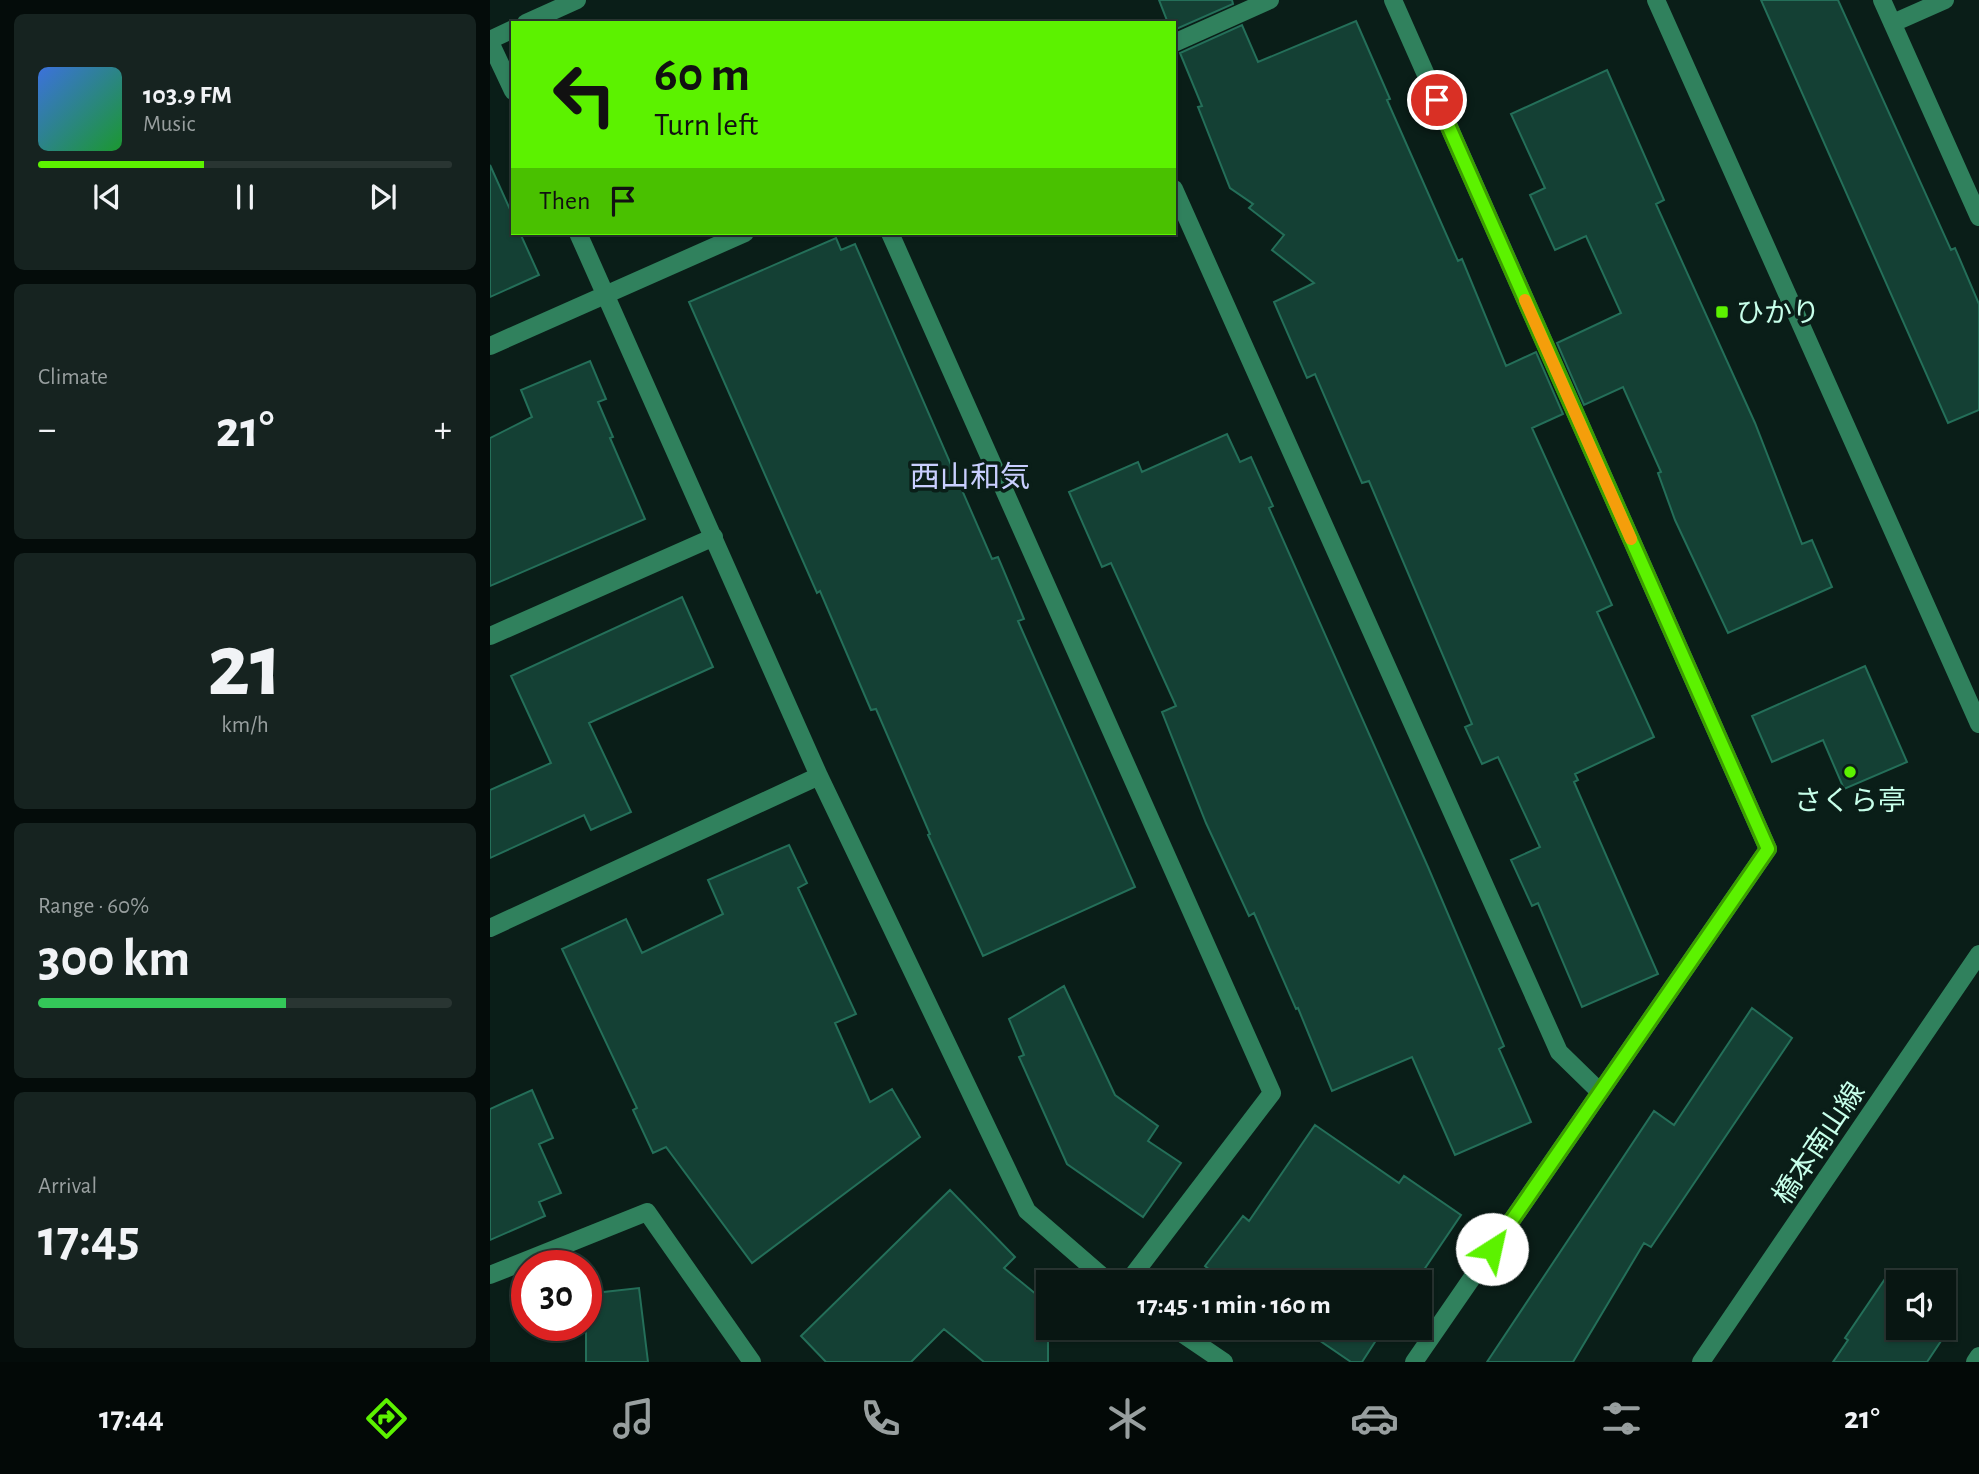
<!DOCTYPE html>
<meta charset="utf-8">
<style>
:root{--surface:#081612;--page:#162320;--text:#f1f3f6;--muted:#989f9f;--line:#293532;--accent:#5cf200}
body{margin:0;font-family:"Alegreya Sans","Noto Sans JP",sans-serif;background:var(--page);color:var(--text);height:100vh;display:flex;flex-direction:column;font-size:26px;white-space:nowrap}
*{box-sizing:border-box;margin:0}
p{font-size:23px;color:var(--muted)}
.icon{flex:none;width:38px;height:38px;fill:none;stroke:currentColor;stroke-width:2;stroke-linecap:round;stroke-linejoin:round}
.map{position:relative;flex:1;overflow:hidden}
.panel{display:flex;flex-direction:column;gap:14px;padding:14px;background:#040c0a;width:490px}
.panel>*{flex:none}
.hud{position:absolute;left:21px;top:21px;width:665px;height:214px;border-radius:0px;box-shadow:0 2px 5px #0004,0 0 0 2px var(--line);background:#5cf200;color:#111;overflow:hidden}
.controls{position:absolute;left:1396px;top:1270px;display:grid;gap:14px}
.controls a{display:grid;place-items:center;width:70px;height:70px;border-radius:0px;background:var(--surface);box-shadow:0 2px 5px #0004,0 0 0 2px var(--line);font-size:35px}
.speed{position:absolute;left:21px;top:1250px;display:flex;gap:14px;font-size:35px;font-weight:700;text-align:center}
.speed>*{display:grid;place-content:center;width:91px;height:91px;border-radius:50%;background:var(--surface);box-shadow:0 2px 5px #0004,0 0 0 2px var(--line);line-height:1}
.speed .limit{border:10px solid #d22;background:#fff;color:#111}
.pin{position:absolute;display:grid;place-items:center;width:60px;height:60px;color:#fff;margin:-30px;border:4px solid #fff;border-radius:50%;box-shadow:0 2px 7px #0007}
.me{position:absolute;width:77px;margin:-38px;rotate:35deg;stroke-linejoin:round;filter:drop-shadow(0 0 5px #0008)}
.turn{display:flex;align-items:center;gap:24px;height:147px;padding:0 28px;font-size:32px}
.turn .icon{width:91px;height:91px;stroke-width:2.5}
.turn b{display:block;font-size:49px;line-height:60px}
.then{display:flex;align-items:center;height:66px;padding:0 28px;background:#0003;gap:14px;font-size:26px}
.big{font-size:52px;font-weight:700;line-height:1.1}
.panel .tile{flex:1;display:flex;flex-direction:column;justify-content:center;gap:10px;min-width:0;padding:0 24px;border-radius:10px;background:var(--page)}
.panel .dial{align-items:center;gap:0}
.dial b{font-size:91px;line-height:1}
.song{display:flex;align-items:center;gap:21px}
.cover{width:84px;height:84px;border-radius:10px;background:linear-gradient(135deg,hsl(220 70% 55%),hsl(130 70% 35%))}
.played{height:7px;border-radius:4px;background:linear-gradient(90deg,var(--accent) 40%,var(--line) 40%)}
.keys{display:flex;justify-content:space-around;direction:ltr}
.heat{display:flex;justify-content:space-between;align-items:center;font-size:38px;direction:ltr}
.charge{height:10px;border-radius:5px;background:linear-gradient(90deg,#34c759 60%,var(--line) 0)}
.trip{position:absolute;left:546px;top:1270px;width:396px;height:70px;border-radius:0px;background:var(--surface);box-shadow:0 2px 5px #0004,0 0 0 2px var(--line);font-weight:700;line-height:70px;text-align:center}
.tab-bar{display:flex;height:112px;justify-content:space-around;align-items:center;background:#030907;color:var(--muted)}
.tab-bar .icon{width:49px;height:49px}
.tab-bar .on{color:var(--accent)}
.tab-bar b{font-size:32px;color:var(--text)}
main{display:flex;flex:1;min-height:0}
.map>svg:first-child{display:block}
</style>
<main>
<section class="panel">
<div class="tile">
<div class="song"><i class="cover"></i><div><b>103.9 FM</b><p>Music</p></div></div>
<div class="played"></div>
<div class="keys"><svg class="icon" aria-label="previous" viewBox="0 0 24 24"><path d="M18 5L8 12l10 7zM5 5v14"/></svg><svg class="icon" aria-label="pause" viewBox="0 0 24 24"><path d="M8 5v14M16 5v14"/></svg><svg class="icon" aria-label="next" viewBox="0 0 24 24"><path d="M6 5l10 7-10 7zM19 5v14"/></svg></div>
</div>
<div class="tile"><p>Climate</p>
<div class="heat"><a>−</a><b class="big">21°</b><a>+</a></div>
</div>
<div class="tile dial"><b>21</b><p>km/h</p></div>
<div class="tile"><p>Range · 60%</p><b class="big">300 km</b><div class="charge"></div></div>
<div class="tile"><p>Arrival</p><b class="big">17:45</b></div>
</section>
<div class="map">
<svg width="1489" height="1362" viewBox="0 0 1489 1362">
<rect width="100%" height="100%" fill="#0a1e18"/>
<path fill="#144034" stroke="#246f59" stroke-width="2" d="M669,0H742L743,4L684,30V23H678Z
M1271,0H1348L1461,250L1465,248L1489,304V410L1458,423Z
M866,21L900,99L897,100L968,261L972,259L1016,366L1046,352L1073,414L1042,428L1122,605L1107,612L1164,737L1085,774L1088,780L1084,782L1168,974L1092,1007L1048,903L1042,906L1021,860L1050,847L1008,757L992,764L975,727L982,724L879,481L872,483L825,374L817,378L784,302L824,283L782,250L794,235L759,208L763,204L740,188L708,107L712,106L690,53L752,25L768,62Z
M1117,70L1174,200L1166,204L1265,423L1312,544L1322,540L1342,587L1238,633L1185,520L1168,473L1171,472L1133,387L1094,405L1067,343L1131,313L1096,236L1065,250L1040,195L1055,188L1021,114Z
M0,165L23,216V233H30L49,275L0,297Z
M346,238L351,250L365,244L502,559L508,557L534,619L528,621L645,887L493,956L438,835L440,834L386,709L381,710L330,591L327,593L199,302Z
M100,361L116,399L108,402L123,437L120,438L155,519L0,586V438L42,417L31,390Z
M737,434L750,462L761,457L783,506L779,508L938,867L1014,1046L1009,1049L1041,1122L965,1155L922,1057L842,1091L808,1008L806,1009L764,913L759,916L716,823L672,712L686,706L621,563L612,567L579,492L648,462L652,472Z
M192,597L223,667L99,723L141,812L101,830L94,815L0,858V790L61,763L21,676Z
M1375,666L1417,762L1354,789L1333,740L1282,762L1262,716Z
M299,845L317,883L308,888L366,1014L345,1023L380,1102L402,1089L430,1137L262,1263L176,1147L163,1153L143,1110L147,1108L72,949L136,919L152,953L233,914L218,880Z
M574,986L625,1095L668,1126L658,1141L691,1163L653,1217L577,1164L529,1057L534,1055L519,1019Z
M1262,1008L1302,1038L1161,1247L1154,1243L1083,1362H997L1164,1111L1184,1125Z
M42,1090L63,1138L49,1144L71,1193L49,1202L55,1216L0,1240V1109Z
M825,1125L909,1183L914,1176L971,1215L925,1283H736L715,1266L753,1216L759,1221Z
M460,1190L525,1257L514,1268L558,1304V1362H494L454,1329L421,1362H336L311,1336Z
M1397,1276L1409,1285V1328H1454V1317L1463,1323L1437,1362H1343L1358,1340L1355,1338Z
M149,1288L158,1362H96V1294Z
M829,1328H894L872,1362H861L823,1336Z"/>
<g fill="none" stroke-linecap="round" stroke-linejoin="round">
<path stroke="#30815d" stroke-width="18" d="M903,0L1278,849L924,1362
M1166,0L1489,724
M1392,0L1489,217
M36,23L87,0
M1403,23L1455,0
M0,40L23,29
M0,42L23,91
M684,43L780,0
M684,189L1069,1052L1110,1092
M88,233L329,776L537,1211L620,1283
M400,233L782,1093L637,1283
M0,346L255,233
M0,636L224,537
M0,928L329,776
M0,1275L157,1212L262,1362
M684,1328L734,1362
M1211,1362L1489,954
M1485,1362L1489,1356"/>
</g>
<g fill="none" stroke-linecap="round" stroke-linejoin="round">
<g stroke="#3c9d00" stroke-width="18">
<path id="route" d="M947,100L1278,849L1002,1249"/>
</g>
<use href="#route" stroke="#5cf200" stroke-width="12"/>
<path stroke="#f59e0b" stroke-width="12" d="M1035,300L1141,539"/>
</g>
<g fill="#5cf200" stroke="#0a1e18" stroke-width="2.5">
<rect x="1225" y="305" width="14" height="14" rx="3.5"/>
<circle cx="1360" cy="772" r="7"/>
</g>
<g text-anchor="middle" stroke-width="7" stroke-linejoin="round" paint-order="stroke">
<g font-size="28" fill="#c7ffea" stroke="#0a1e18" text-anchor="start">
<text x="1246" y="322">ひかり</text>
<text x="1360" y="810" text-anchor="middle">さくら亭</text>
</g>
<g font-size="28" fill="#c7ffea" stroke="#0a1e18">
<text transform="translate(1328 1143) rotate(-56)" y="10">橋本南山線</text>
</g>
<g font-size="30" fill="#c9cfff" stroke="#0a1e18">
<text x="480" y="487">西山和気</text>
</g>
</g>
</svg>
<div class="controls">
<a><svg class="icon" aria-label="sound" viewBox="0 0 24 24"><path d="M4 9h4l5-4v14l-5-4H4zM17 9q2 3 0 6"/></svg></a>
</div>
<div class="speed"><div class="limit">30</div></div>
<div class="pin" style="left:947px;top:100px;background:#d93025"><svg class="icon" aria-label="arrive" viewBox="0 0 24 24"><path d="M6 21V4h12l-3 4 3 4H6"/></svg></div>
<svg class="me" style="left:1002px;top:1249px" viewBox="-20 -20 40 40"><circle r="19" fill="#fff"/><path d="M0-13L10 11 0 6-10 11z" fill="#5cf200"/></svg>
<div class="trip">17:45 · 1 min · 160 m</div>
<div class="hud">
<div class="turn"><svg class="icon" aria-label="left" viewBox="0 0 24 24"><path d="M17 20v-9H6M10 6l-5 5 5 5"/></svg><div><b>60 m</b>Turn left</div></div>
<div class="then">Then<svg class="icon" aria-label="arrive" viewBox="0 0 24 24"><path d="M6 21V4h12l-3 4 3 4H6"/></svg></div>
</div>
</div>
</main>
<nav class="tab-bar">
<b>17:44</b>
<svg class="icon on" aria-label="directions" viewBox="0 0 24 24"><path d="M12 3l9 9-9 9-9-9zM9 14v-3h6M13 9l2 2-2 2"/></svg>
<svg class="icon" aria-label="music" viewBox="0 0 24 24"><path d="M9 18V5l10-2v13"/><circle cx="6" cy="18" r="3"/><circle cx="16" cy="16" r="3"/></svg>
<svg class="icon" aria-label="phone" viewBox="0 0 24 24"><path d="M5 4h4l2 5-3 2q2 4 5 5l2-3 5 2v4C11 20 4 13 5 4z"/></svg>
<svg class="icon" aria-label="climate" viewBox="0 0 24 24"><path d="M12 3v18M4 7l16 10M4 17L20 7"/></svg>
<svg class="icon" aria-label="car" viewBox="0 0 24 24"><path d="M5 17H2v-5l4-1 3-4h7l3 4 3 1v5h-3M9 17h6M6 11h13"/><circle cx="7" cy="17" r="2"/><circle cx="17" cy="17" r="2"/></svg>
<svg class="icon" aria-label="filters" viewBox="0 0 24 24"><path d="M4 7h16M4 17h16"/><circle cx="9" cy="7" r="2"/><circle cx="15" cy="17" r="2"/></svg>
<b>21°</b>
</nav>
